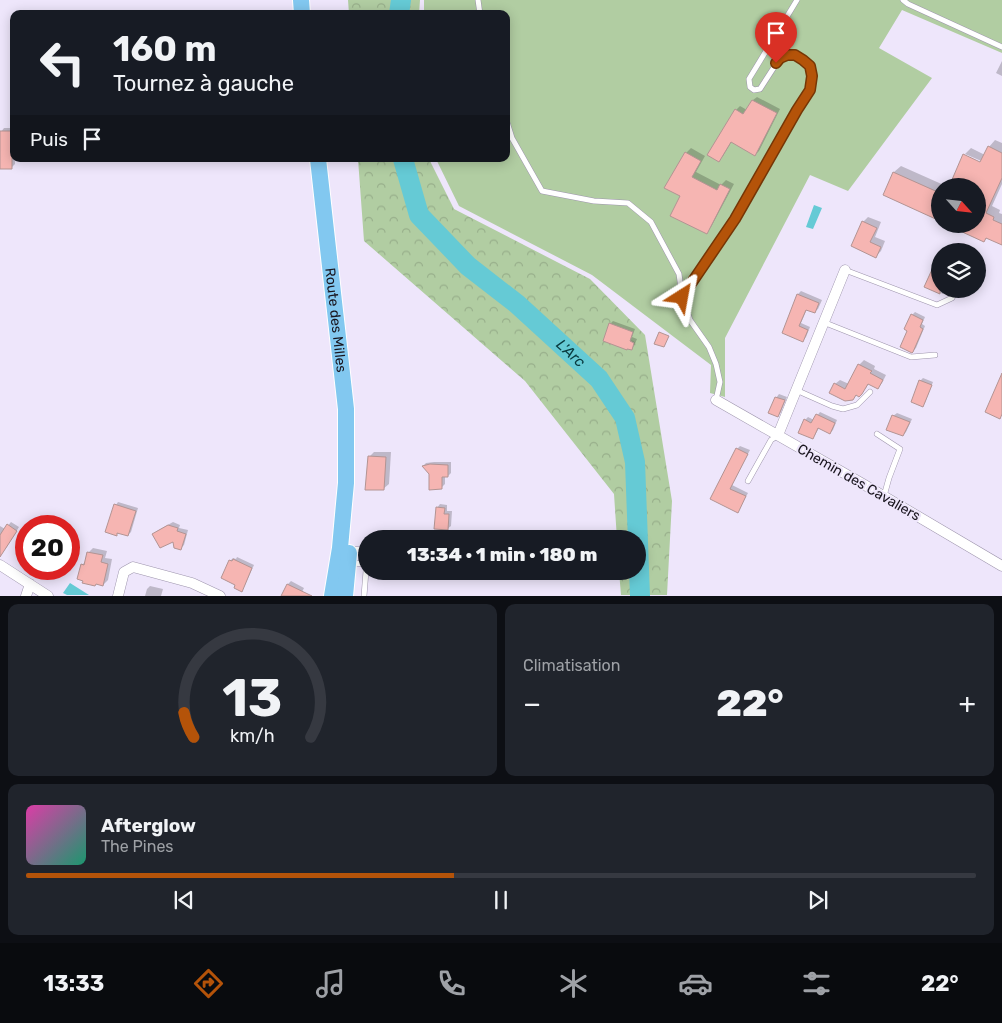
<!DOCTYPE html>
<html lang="fr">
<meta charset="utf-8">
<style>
:root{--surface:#171b24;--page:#20242c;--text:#f1f3f6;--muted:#9ea1a6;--line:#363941;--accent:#b45309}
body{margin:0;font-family:Rubik,sans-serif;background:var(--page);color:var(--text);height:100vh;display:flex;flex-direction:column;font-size:19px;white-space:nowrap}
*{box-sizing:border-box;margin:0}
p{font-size:16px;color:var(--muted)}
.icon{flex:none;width:28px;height:28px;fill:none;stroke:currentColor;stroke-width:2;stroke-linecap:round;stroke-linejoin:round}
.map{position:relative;height:596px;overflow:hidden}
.sheet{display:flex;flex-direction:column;gap:8px;padding:8px;background:#0d0f14;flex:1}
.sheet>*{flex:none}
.banner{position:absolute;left:10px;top:10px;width:500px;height:152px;border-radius:10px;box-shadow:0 2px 12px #0003;background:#171b24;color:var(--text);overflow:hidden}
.needle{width:32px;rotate:117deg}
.buttons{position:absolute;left:931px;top:178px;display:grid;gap:10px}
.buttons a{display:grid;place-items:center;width:55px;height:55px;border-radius:50%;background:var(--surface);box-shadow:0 2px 12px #0003;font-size:25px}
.speed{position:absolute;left:15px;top:515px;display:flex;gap:10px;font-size:25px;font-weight:700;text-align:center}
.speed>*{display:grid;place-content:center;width:65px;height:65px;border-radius:50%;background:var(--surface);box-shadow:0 2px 12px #0003;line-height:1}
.speed .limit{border:8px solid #d22;background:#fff;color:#111}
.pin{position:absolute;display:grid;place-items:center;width:42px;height:42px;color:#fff;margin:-51px -21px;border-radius:50% 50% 50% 0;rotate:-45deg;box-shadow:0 0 5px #0007}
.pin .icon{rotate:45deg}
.me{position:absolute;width:55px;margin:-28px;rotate:34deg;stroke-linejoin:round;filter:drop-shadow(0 0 4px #0008)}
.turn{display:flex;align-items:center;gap:18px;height:105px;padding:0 20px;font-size:22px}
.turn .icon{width:65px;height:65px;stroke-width:2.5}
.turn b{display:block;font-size:35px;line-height:42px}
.then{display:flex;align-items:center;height:48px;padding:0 20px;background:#0003;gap:10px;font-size:19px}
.big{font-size:38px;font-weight:800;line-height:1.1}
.sheet .widget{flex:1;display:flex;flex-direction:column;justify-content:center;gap:8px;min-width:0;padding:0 18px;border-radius:10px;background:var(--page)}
.sheet .dial{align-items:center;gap:0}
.dial svg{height:130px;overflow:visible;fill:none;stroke:var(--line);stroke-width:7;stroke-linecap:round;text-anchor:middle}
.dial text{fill:var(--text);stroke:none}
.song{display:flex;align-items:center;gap:15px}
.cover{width:60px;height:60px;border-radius:8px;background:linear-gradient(135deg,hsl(320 70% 55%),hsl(160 70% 35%))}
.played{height:5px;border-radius:2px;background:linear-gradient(90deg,var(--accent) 45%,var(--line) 45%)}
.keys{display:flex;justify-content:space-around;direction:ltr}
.heat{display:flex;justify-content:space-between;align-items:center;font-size:28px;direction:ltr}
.sheet .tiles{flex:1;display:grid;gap:8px;grid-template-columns:1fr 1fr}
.widget:last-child{grid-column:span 2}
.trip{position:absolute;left:358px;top:530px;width:288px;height:50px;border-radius:25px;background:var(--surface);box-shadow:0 2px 12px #0003;font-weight:800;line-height:50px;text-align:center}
.menu{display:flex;height:80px;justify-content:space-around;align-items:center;background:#090b0e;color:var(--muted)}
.menu .icon{width:35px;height:35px}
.menu .selected{color:var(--accent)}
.menu b{font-size:22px;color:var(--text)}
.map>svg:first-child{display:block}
</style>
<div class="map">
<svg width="1002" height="596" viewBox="0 0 1002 596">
<defs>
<pattern id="forest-crowns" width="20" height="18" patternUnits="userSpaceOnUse" patternTransform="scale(1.25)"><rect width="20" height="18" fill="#b1cda2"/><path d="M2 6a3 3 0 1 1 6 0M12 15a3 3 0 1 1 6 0" fill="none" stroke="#98af8b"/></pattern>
</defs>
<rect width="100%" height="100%" fill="#eee6fb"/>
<path fill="#b1cda2" d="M424,0H1002V53L902,10L879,48L932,78L848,191L810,175L725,338V397L710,393L711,365L592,275L459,206L436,159H506V14H424Z"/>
<path fill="url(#forest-crowns)" d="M348,0H420L419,14H349Z
M358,159H429L454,209L590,279L645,335L672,501L667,595H621L619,571H636V539H617L614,494L525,381L364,241Z"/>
<path fill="#65cad5" d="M814,205L822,208L813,229L806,227Z
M70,583L89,595H67L63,593Z"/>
<path fill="#0003" d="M1002,61V76L996,73Z
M757,97L780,109L759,151L755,155L732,141L723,156L719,160L736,110L740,106L747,110L753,100Z
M4,128H14L15,164L11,168L1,132Z
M995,140L1002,143V184L992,206L1000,210L999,213L1002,214V243L988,237L984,241L948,224H978V186H950L964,155L965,154V157L985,166L986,163L965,154L971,148L985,155L989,147Z
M691,148L705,156L696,172L721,185L726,180L734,184L711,227L707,232L682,196L686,153Z
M901,166L946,186H940V220L884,195L894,172Z
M868,217L881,222L875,237L885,241L881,251L875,257L852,246L863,222Z
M940,261V289H946L943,294L926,286Z
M801,291L822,300L818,309L814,312L807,309L801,323L810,327L806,337L803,340L784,332L798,294Z
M915,312L925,317L922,324L925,326L916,348L913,351L908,330L912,315Z
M613,321L635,329L632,337L637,339L634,346L631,349L610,324Z
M864,360L875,366L874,369L886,375L882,383L878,388L869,383L866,388L859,395L857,394L853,399L835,384L840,380L849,384L859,365Z
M923,378L933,382L925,403L922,405L920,381Z
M779,394L787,397L781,412L778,416L776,398Z
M820,412L837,420L833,430L830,433L819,428L815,435L812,438L805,420L808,417L814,420Z
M897,413L912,419L906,432L903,435L893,416Z
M740,446L750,450L732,485L748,493L740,508L737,511L711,498L737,449Z
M374,452H391L389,484L383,489L369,457Z
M434,462H451V473L448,476H445V484L441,488L423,466L426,463Z
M118,502L138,508L131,532L128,535L119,532L116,535V505Z
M440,504L447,505V511H452L451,526L447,529L437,508Z
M11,522L19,527L6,548L0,549V526L5,529Z
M173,522L180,525L179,528L188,530L184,545L180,549L174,540L154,534L157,531Z
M93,548L107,551L105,558L112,559L108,580L103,585L82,565L87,560L89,552Z
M237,557L254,565L244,587L241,590L237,584L230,561L233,558L236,559Z
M291,581L304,588L300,596H282L288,584Z
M150,586L163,589L161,596H145L147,589Z"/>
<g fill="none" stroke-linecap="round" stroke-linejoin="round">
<g stroke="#65cad5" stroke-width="20">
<path d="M399,14L401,0"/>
<path id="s1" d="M403,159L419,215L468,266L517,304L599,379L625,418L635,462L640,596"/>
</g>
</g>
<path fill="#f6b5b2" stroke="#b39493" d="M752,100L777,113L755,156L731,142L719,162L707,155L735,109L743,114Z
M0,131H12V169H0Z
M988,146L1002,153V178L986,213L994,217L993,220L1002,224V245L986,238L984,242L945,224H978V186H960L951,182L963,154L980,162Z
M685,152L701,161L692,177L717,190L720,184L730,189L707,234L670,216L680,196L664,188Z
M893,172L940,193V221L883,195Z
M862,221L877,228L870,242L881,247L876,258L851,246Z
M940,252V294L924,287Z
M797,294L819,303L815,313L806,310L799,326L808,330L803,342L782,333Z
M911,314L923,320L920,327L923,329L913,352L912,353L900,347L907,331L904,329Z
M609,323L633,332L630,341L634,343L632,350L627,349V350L603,341Z
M659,332L669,336L664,347L654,344Z
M858,364L872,371L870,373L883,380L878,389L868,384L862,394L859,397L856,395L853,400L845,401L829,393L834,383L845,389Z
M1002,373V414L1000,419L985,412Z
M919,380L932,385L923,407L911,402Z
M775,397L785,400L778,417L768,413Z
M816,414L835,423L830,434L818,428L813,439L798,433L804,419L811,423Z
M892,415L910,422L903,436L886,430Z
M736,448L748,454L730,489L746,496L738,513L710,499Z
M368,456L386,457L384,490H365Z
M430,464L448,465V477H442V489L429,490V474L422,466Z
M114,504L136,511L128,536L117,533V536L105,532Z
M436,507L445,508L444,514H449L448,530L434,529Z
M7,524L17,531L0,557V535Z
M168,525L178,528L177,531L186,534L181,550L174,548L173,542L160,548L152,534Z
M87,552L103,555L101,562L108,564L103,586L96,584L95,586L82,583L83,581L77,579L81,564L84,565Z
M233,559L252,568L242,592L234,588L235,585L221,578L229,560L232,561Z
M287,584L312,596H281Z"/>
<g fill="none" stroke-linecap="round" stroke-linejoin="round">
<g stroke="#9e95ad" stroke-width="6">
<path id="service" d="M478,0L480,14
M903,0L908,4L1002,47
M506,119L512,138L542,191L594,201L628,203L651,222L679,274L682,296
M845,270L937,305L952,298L957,289
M823,322L911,357L935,355
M796,390L832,406L843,409L857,405L870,392
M716,400L720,382L716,364L709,347L690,320L682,297L735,219L797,109L810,90L812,76L810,66L803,60L795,55H787L780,58L760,89L754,90L750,87L749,79L797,0
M877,434L900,449L889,478L884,496
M748,481L771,440L777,436
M349,549L366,550
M351,563L366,564
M364,596L366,571"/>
</g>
<g stroke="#9e95ad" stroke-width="11">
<path id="minor" d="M716,400L863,484L1002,566
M778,435L845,270
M0,565L48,596
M26,596L30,584
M118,596L124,572L133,567L192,583L220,596"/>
</g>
<g stroke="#fff" stroke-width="18">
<g id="primary">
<path d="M301,0L302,14"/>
<path id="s2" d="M318,159L346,409V483L344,504L340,548L332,596"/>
<path d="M345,596L349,553"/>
</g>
</g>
<use href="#service" stroke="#fff" stroke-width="5"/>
<use href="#minor" stroke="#fff" stroke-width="10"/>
<use href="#primary" stroke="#82c8f0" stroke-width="16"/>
</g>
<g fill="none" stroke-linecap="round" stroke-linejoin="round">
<g stroke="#753606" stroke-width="12">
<path id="route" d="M682,297L735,219L797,110L810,90L812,76L810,66L803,60L795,55H787L780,58L776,63"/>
</g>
<use href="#route" stroke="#b45309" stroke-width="9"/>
</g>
<g text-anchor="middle" stroke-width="4" stroke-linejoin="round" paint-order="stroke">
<g font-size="14" fill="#19151e" stroke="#eee6fb">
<text dy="5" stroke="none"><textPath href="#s2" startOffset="162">Route des Milles</textPath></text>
<text transform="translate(859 482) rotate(30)" y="5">Chemin des Cavaliers</text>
</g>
<g font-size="15" font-style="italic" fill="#093a3f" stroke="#eee6fb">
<text dy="5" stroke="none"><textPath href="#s1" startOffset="264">L'Arc</textPath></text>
</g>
</g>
</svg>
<div class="buttons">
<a><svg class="needle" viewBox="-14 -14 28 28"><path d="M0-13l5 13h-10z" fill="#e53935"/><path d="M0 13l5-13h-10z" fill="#9ea1a6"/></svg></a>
<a><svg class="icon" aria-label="layers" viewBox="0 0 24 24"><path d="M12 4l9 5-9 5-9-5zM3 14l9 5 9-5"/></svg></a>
</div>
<div class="speed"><div class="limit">20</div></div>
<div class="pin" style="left:776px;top:63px;background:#d93025"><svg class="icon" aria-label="arrive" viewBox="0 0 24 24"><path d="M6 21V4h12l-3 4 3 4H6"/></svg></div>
<svg class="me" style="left:682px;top:297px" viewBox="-20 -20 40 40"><path d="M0-17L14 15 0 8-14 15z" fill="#b45309" stroke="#fff" stroke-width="4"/></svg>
<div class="trip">13:34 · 1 min · 180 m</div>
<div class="banner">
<div class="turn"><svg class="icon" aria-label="left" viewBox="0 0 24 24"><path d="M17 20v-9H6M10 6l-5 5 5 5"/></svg><div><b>160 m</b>Tournez à gauche</div></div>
<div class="then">Puis<svg class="icon" aria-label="arrive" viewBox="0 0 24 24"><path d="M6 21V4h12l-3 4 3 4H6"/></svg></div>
</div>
</div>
<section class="sheet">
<div class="tiles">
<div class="widget dial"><svg viewBox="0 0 100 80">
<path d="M14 69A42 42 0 1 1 86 69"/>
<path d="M14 69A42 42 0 0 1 8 54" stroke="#b45309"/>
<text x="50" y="56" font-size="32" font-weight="700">13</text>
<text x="50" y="72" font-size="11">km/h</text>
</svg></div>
<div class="widget"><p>Climatisation</p>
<div class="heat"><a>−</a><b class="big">22°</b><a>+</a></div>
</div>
<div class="widget">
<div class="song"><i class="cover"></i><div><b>Afterglow</b><p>The Pines</p></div></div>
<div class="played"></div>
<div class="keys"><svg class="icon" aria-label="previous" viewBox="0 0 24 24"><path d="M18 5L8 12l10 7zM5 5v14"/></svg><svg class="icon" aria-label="pause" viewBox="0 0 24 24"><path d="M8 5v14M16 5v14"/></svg><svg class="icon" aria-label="next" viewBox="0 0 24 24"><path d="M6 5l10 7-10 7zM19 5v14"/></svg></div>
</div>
</div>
</section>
<nav class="menu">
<b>13:33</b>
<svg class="icon selected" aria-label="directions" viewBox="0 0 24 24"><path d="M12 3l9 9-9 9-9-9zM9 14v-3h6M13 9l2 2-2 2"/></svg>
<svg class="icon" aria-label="music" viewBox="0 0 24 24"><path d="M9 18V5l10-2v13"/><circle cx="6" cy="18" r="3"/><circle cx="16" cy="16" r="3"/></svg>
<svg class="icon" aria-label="phone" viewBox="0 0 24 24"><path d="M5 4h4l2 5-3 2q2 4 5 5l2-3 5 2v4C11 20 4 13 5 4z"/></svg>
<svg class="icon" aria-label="climate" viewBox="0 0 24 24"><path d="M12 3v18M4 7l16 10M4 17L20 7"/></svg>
<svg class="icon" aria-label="car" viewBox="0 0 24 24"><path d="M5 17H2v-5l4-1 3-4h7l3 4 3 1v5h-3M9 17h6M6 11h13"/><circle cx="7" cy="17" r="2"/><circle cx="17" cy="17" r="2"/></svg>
<svg class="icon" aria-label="filters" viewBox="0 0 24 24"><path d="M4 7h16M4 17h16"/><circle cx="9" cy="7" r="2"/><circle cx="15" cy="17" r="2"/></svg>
<b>22°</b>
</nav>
